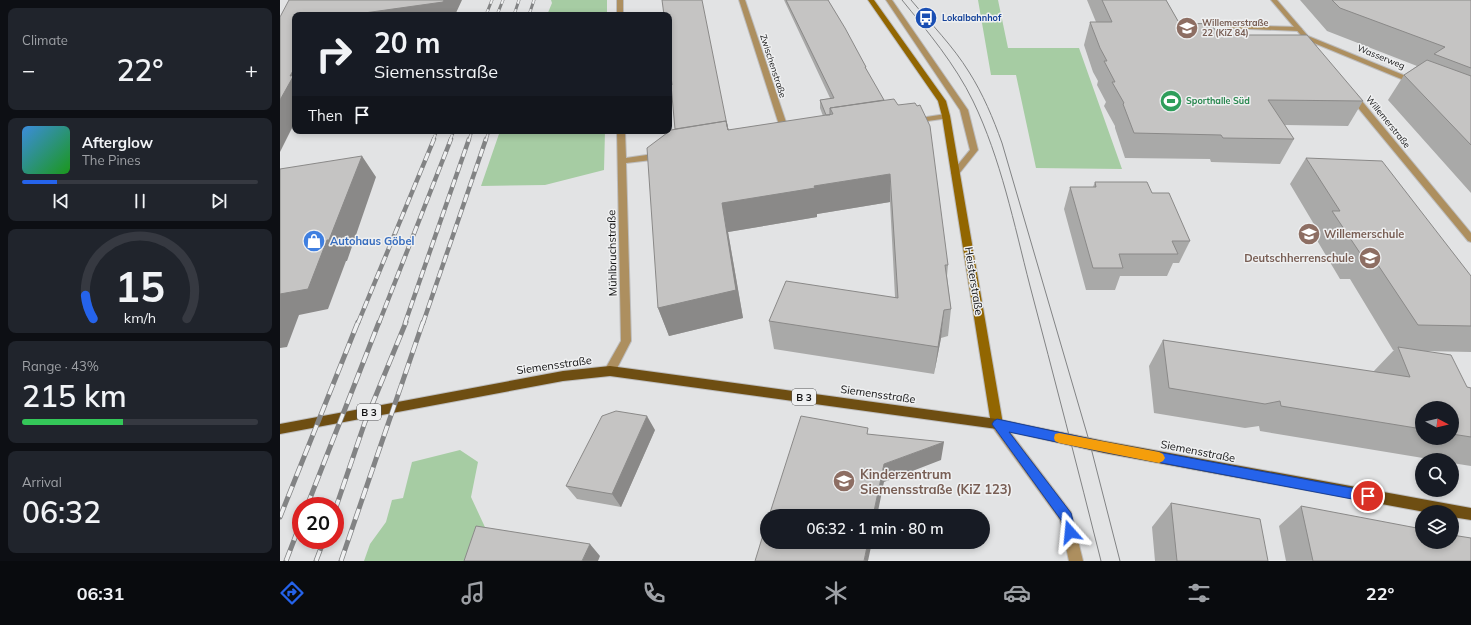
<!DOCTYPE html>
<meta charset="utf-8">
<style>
:root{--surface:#171b24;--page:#20242c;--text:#f1f3f6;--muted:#9ea1a6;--line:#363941;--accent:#2563eb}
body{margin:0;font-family:Mulish,sans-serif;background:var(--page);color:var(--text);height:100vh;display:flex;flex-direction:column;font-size:15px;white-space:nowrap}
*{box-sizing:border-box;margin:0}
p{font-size:13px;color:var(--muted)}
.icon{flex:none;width:22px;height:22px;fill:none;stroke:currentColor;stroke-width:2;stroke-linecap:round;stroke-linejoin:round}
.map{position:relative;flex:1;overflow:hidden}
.side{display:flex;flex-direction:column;gap:8px;padding:8px;background:#0d0f14;width:280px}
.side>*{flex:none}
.guide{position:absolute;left:12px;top:12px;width:380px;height:122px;border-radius:8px;box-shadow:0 2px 6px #0003;background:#171b24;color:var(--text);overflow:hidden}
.needle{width:26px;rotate:97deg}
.controls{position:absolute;left:1135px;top:401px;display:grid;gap:8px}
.controls a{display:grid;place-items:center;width:44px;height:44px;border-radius:50%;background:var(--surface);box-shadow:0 2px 6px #0003;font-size:20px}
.speed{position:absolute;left:12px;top:497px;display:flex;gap:8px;font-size:20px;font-weight:700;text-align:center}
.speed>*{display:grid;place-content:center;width:52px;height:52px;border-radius:50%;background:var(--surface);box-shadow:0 2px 6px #0003;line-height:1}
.speed .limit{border:6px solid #d22;background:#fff;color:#111}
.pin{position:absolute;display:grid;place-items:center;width:34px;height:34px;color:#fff;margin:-17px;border:2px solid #fff;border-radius:50%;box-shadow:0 1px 4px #0007}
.me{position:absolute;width:44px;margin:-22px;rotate:342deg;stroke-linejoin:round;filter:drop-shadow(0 0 3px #0008)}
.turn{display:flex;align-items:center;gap:14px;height:84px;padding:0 16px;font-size:18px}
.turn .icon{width:52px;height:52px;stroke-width:2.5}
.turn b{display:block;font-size:28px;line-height:34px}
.then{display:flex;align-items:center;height:38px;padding:0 16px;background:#0003;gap:8px;font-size:15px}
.big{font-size:30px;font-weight:600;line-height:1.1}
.side .card{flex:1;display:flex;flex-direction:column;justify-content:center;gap:6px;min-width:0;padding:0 14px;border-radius:8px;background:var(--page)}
.side .dial{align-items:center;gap:0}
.dial svg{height:104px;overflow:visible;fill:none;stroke:var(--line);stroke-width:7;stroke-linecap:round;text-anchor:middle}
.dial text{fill:var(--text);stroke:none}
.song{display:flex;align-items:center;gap:12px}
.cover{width:48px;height:48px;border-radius:6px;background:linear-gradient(135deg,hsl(210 70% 55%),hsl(120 70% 35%))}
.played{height:4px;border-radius:2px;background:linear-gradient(90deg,var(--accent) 15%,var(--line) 15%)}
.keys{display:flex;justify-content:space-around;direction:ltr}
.heat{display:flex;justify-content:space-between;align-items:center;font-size:22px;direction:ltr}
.charge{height:6px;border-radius:3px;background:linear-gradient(90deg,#34c759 43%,var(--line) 0)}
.trip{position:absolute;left:480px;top:509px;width:230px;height:40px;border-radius:20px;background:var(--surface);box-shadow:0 2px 6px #0003;font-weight:600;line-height:40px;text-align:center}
.menu{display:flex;height:64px;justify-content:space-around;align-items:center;background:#090b0e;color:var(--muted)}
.menu .icon{width:28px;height:28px}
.menu .on{color:var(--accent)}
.menu b{font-size:18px;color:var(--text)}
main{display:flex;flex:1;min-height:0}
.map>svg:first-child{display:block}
</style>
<main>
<section class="side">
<div class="card"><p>Climate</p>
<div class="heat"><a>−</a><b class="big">22°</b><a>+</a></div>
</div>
<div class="card">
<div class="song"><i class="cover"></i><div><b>Afterglow</b><p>The Pines</p></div></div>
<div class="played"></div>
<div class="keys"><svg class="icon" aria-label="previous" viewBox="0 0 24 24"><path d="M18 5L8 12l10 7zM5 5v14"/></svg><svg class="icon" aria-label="pause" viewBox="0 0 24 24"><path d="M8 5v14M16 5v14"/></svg><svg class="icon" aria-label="next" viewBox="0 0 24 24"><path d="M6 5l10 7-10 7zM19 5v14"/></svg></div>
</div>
<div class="card dial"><svg viewBox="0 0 100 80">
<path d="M14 69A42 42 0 1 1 86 69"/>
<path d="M14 69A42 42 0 0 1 8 51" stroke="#2563eb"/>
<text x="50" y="56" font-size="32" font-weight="700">15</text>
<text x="50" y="72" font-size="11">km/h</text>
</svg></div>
<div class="card"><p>Range · 43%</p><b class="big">215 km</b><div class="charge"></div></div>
<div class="card"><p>Arrival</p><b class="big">06:32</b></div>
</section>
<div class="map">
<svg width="1191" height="561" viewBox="0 0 1191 561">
<rect width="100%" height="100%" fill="#e2e3e4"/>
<path fill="#a6cca3" d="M271,0H327V15H267L272,3Z
M698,0H718L728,48H799L842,169L756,168L736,75H711Z
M220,131H325L324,170L265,185L201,186Z
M180,450L198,462L191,497L210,538L202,561H84L90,544L106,522L112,500L123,498L132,462Z"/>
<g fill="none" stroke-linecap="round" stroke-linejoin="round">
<g stroke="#bdbdbe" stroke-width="2">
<path id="lane" d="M606,0H612L688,110L698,150L678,175L675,176L671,173L690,150L680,110Z
M949,25L1019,27L1022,29L1019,31L947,28L946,27Z
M717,419L721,420L791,512L803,561H789L780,520L713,428L711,424L713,420Z"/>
</g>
<g stroke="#bdbdbe" stroke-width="2">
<path id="street" d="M337,0H343V15H337Z
M459,0H465L510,134L509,136H506L502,134Z
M991,0H997L1028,36L1138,81L1137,83H1131L1034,43L1036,46L1035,47H1031Z
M1070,94H1076L1191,233V242L1188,241L1070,98Z
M666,114H669V118L633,123L629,121L633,119Z
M337,131H345L346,158L380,153L384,156L380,159L346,163L351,341L334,374L330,376L326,374L324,371L341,341Z"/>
</g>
<g stroke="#bdbdbe" stroke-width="2">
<path id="secondary" d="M588,0H594L666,101L670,116L723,424L721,428L717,429L713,428L711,424L662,116L658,101Z"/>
</g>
<g stroke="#bdbdbe" stroke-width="2">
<path id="primary" d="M330,366L717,419L824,441L1191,508V520L1172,517V512H1145L824,453L717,429L330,376L283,381L0,434V424L283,371Z"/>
</g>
<use href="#lane" fill="#ad8f5f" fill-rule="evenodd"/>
<use href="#street" fill="#ad8f5f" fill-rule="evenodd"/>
<use href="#secondary" fill="#926601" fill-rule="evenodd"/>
<use href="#primary" fill="#6e4e12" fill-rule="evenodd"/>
<path stroke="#828384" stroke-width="1" d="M622,0C648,32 675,64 693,101C721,159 734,224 750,286C774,377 798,469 821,561
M631,0C651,24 673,46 689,72C703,94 713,118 722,143L810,444L840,561"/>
<g stroke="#828384" stroke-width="3">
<path id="rail-far2" d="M206,15L212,0
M217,15L223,0
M234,15L239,0
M249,15L254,0
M153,140L157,131
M170,140L174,131
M189,140L192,131
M206,140L209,131"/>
</g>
<g stroke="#828384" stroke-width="4.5">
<path id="rail-far1" d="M78,323L154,139
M99,323L171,139
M125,323L189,139
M143,323L206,139"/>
</g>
<g stroke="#828384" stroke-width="5">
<path id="rail" d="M27,506L99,322
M55,510L85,422L126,322
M0,517L78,322
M6,561L21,522
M36,561L44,540
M61,561L143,322"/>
</g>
<use href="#rail-far2" stroke="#eff0f1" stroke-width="2" stroke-dasharray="6" stroke-linecap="butt"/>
<use href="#rail-far1" stroke="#eff0f1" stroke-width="3" stroke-dasharray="8" stroke-linecap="butt"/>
<use href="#rail" stroke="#eff0f1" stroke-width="3.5" stroke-dasharray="11" stroke-linecap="butt"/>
</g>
<path fill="#a9a9a8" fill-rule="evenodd" d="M504,0H548L586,67V69L668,265L667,276L671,309L668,336L661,338L654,374L494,349L489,321L615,297L610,202L537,214V217L448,232L463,318L389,336L378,308L395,129L448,130L543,116L540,108V100L550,98Z
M807,0H886L898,21L938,34L1083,101L1068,126L1005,125L1014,139L1000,164L931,162L930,159L845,158L835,128V126L824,106L826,102L817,85L818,81L813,72L804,45L810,22H816Z
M1020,0H1191V193L1108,100L1124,75L1137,66L1047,31Z
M1026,158L1191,276V352L1144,351L1187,387L1191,388V466L1172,463V460H1155L980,431L979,426L965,428L874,413L869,366L883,340L1093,372L1114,350H1113L1070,279H1060L1035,237L1038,231L1010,184ZM1142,408H1172V438H1142Z
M815,182L872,193L910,241L899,263H893L887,276H840L835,290H806L784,209L790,187H813Z
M375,430L341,507L297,499L286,486Z
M891,503L988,561H875L872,527Z
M1021,506L1191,561H1006L999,526Z"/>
<path fill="#8a8988" d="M164,0H182L175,15H70Z
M15,67V122L0,152V100L10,76Z
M82,156L96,177L67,261H66L48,309L19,315L7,347L0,348V294L47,240Z
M610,174V202L537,214V217L448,232L463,318L389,336L378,308L442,203L534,186Z
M664,310L661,338L654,374L658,347Z
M367,416L375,430L341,507L332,494Z
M664,442L661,460L604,482L597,516H593L604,464Z
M588,542H592L588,561H584Z
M310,544L320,556L318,561H302Z"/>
<path fill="#c5c4c3" stroke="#8a8988" d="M9,0H164L163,2L70,15H15V67L10,76L14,75L0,100V17Z
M382,0H422L448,130L446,121L395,129L391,85H392L389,59V15H384Z
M506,0H548L565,28L586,67H585L604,100L550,108V115H546L540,100L554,98Z
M822,0H886L898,21H903L904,23L931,24L938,34L945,35H1027L1083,101L988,100L1014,139L943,138L941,135L854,133L843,104L844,103L832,82H835L824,61H827L820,48L810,22H832Z
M1052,0H1191V68L1154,54L1165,47L1060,8Z
M1147,60L1191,76V145L1124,75Z
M614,99L618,105L635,103L637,106L640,105L650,126L668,265H665L671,309L664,310L658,347L489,321L506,281L618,298L610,174L534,186L535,188L442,203L456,290L378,308L367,148L391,130L446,121L448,130L553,114L550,108Z
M82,156L49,240H47L28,289L0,294V169Z
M1026,158L1102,161L1191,276V326L1138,325L1090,253H1080L1052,211H1060Z
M815,182H867L872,193H889L910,241H892L898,254H839L843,268H813L790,187H816Z
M883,340L1130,377L1118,347L1171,355L1187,387L1191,388V437L1172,434V408H1142V429L1001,406L1000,401L985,404L889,388Z
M336,411L367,416L332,494L286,486L322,416Z
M521,416L588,428L587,434L664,442L604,464L593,516H489Z
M891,503L980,519L988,561H897Z
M1021,506L1142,529V542H1172V535L1191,538V561H1033Z
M487,522V542H588L584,561H475Z
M196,526L310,544L302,561H184Z"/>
<path fill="#2563eb" stroke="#184099" d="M717,419L824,442L1088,491L1092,492L1094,496L1092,500L1088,502L824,452L729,432L791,513L796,532L794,536L790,538L785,536L781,520L714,427L712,424L714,421Z"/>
<path fill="#f59e0b" d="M779,433L879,452L883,454L885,458L883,461L879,463L779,443L775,441L774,438L775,434Z"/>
<defs>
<g id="bus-disc" transform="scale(1.15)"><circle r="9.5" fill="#1a4fb4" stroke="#eff0f1"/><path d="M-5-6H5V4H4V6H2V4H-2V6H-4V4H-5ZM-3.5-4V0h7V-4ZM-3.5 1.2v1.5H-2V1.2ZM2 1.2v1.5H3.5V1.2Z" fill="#fff"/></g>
<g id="school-disc" transform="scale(1.15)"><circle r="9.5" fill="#8d6e63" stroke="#eff0f1"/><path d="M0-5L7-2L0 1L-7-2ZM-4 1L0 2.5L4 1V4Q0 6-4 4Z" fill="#fff"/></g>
<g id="stadium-disc" transform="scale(1.15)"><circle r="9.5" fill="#2e9e5b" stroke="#eff0f1"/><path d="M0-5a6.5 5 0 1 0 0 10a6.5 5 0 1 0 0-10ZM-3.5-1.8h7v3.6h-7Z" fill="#fff"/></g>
<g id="shop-disc" transform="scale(1.15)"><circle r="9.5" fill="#3f7fe0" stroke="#eff0f1"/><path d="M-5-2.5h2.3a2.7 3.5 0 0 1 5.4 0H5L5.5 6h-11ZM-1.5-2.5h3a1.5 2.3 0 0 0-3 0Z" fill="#fff"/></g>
</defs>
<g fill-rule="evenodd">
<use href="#bus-disc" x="646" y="18"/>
<use href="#school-disc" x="907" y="28"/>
<use href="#stadium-disc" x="891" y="101"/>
<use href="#school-disc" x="1029" y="234"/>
<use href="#shop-disc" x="34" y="241"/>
<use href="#school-disc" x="1090" y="258"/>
<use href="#school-disc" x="564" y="481"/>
</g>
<g text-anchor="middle" stroke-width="3" stroke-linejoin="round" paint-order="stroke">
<g font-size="9" font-weight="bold" fill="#164399" stroke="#eff0f1" text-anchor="start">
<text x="662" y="21">Lokalbahnhof</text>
</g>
<g font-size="9" font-weight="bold" fill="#785e54" stroke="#eff0f1" text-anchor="start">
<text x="922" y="26">Willemerstraße<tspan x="922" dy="10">22 (KiZ 84)</tspan></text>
</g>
<g font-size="9" fill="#121213" stroke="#eff0f1">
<text transform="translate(1101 57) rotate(22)" y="3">Wasserweg</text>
<text transform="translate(493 66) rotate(72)" y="3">Zwischenstraße</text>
<text transform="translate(1108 122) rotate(51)" y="3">Willemerstraße</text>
</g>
<g font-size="9" font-weight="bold" fill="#27864d" stroke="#eff0f1" text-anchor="start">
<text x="906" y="104">Sporthalle Süd</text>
</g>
<g fill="#eff0f1" stroke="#545556" stroke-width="1">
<rect x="512" y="389" width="24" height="16" rx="3"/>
<rect x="77" y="404" width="24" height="16" rx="3"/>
</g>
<g font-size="10" font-weight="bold" fill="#121213">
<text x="524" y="401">B 3</text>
<text x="89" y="416">B 3</text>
</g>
<g font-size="11" font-weight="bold" fill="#785e54" stroke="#eff0f1" text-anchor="start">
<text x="1044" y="238">Willemerschule</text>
<text x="1074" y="262" text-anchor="end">Deutschherrenschule</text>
</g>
<g font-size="11" font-weight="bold" fill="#366cbe" stroke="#eff0f1" text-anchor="start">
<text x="50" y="245">Autohaus Göbel</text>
</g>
<g font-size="11" fill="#121213" stroke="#eff0f1">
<text transform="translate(332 253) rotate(-91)" y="4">Mühlbruchstraße</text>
<text transform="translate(694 281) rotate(81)" y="4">Heisterstraße</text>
<text transform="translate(274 365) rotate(-8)" y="4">Siemensstraße</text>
<text transform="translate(598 394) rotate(8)" y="4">Siemensstraße</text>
<text transform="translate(918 451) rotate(11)" y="4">Siemensstraße</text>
</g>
<g font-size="13" font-weight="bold" fill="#785e54" stroke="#eff0f1" text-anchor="start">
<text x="580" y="479">Kinderzentrum<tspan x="580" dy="15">Siemensstraße (KiZ 123)</tspan></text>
</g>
</g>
</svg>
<div class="controls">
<a><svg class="needle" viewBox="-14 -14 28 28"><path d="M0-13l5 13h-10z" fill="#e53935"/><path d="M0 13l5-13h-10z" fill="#9ea1a6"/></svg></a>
<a><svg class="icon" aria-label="search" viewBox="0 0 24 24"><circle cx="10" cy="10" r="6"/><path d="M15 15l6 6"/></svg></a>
<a><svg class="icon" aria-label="layers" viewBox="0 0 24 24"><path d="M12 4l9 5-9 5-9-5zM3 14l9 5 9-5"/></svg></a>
</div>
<div class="speed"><div class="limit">20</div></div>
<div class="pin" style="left:1088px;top:496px;background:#d93025"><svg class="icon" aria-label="arrive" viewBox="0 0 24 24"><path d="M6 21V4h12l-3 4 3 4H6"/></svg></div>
<svg class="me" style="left:790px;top:532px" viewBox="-20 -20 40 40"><path d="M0-17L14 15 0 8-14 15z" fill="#2563eb" stroke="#fff" stroke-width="4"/></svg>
<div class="trip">06:32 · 1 min · 80 m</div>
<div class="guide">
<div class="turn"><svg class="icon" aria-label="right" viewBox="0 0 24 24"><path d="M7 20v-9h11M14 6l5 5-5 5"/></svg><div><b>20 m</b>Siemensstraße</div></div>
<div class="then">Then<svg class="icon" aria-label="arrive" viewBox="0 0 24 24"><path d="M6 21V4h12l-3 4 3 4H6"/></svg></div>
</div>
</div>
</main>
<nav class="menu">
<b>06:31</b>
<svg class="icon on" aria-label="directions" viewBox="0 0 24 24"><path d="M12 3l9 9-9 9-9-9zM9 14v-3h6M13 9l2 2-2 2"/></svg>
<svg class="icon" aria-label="music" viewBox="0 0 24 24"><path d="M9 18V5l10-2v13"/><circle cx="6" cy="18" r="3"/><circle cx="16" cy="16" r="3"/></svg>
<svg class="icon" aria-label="phone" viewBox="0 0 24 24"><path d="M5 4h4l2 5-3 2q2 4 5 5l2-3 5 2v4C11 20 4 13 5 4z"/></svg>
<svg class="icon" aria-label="climate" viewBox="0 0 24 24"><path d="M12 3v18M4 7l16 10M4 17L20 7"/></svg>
<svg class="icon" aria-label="car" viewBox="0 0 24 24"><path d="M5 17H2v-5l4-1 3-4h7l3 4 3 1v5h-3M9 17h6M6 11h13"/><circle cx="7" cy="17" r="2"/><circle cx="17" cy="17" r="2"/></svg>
<svg class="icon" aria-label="filters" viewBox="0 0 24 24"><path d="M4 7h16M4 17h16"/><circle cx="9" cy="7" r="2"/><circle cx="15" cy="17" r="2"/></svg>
<b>22°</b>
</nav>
